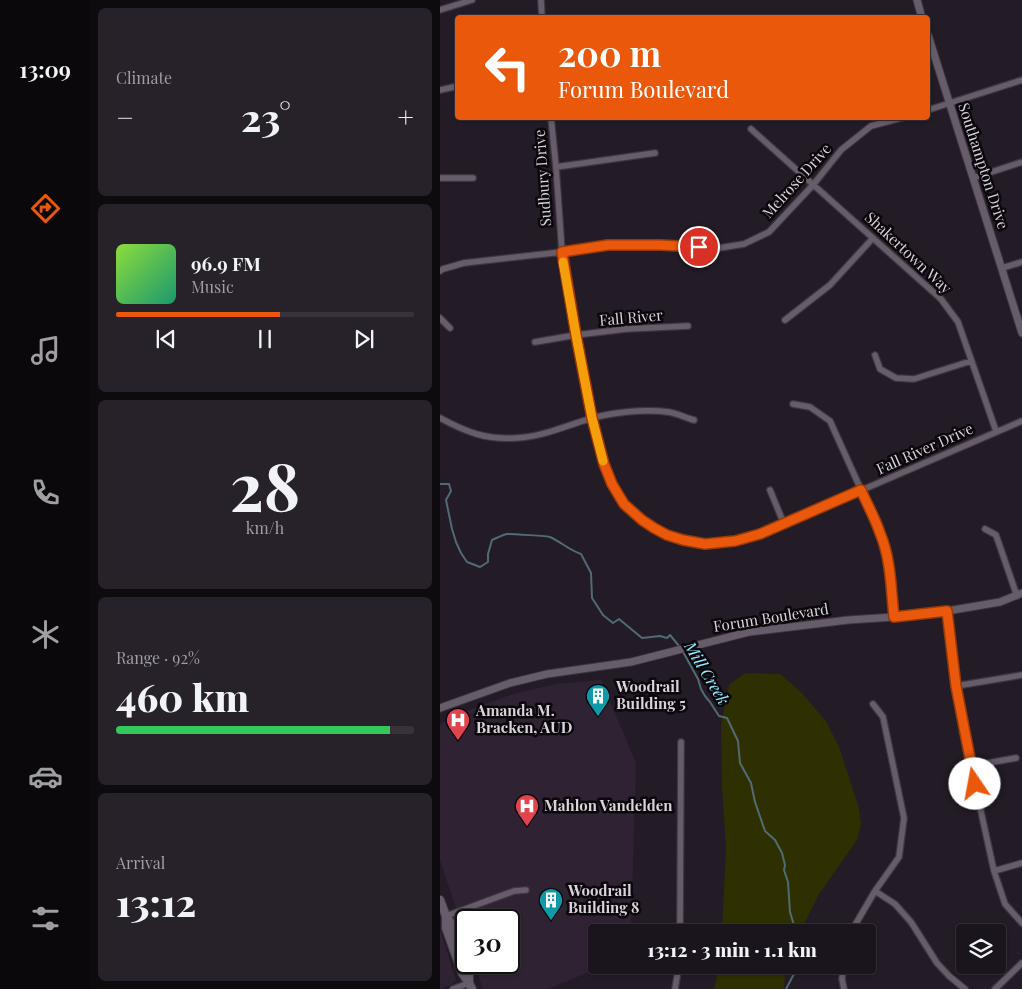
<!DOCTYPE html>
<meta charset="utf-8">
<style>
:root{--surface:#1a141c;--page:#272129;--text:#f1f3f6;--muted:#9f9ea3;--line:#38333b;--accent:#ea580c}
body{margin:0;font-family:"Playfair Display",serif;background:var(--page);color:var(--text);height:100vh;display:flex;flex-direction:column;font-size:19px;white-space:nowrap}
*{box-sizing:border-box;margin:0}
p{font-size:16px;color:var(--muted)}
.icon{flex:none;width:28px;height:28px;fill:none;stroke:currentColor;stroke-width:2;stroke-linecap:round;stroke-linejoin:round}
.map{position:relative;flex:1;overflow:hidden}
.panel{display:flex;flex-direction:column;gap:8px;padding:8px;background:#0e0b0f;width:350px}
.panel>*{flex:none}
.guide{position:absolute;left:15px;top:15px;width:475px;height:105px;border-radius:5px;box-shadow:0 1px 4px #0004,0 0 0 1px var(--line);background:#ea580c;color:#fff;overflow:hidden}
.controls{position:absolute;left:516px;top:924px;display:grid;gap:10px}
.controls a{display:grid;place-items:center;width:50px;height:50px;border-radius:5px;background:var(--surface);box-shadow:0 1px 4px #0004,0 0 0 1px var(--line);font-size:25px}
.speed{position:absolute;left:15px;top:909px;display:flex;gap:10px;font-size:25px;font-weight:700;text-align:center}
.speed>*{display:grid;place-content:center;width:65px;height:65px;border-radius:50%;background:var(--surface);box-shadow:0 1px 4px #0004,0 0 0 1px var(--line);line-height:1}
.speed .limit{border:2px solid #111;border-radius:8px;background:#fff;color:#111}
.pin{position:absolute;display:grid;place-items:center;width:42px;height:42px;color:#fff;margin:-21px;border:2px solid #fff;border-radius:50%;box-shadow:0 1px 5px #0007}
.me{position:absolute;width:55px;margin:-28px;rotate:348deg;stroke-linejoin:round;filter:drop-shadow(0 0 4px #0008)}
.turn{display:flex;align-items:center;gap:18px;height:105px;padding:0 20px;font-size:22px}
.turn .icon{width:65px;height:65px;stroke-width:2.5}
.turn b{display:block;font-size:35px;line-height:42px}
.big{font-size:38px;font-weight:800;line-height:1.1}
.panel .widget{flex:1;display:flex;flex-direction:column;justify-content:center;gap:8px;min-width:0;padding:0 18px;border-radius:8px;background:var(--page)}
.panel .dial{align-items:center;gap:0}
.dial b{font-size:65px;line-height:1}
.song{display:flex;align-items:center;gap:15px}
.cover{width:60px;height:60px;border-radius:8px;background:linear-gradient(135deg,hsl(90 70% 55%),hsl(160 70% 35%))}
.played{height:5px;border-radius:2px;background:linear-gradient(90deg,var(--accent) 55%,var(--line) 55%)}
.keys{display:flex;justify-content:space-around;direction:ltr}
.heat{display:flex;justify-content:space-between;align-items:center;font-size:28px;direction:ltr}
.charge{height:8px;border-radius:4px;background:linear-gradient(90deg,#34c759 92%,var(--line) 0)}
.trip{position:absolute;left:148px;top:924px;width:288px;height:50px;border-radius:5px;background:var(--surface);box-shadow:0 1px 4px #0004,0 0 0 1px var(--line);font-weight:800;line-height:50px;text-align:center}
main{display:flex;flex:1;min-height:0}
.tabs{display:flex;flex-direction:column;width:90px;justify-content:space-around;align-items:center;background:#0a080b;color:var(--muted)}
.tabs .icon{width:35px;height:35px}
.tabs .active{color:var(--accent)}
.tabs b{font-size:22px;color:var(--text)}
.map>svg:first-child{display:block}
</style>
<main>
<nav class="tabs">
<b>13:09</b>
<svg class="icon active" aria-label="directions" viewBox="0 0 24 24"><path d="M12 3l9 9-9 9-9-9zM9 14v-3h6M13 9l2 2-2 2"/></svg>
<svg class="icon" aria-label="music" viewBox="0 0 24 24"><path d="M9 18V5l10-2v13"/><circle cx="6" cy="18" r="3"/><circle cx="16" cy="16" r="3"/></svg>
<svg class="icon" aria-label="phone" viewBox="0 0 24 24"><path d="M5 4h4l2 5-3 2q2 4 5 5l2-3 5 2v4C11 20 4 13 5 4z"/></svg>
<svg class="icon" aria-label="climate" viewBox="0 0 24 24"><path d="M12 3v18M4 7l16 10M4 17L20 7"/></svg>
<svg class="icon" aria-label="car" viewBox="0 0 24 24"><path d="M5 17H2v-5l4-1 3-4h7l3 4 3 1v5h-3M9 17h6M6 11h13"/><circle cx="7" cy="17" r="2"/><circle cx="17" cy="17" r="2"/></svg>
<svg class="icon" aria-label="filters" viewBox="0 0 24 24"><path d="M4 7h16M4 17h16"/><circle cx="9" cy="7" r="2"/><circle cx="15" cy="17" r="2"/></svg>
</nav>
<section class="panel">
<div class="widget"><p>Climate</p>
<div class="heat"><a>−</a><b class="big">23°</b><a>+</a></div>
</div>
<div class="widget">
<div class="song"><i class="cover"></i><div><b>96.9 FM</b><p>Music</p></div></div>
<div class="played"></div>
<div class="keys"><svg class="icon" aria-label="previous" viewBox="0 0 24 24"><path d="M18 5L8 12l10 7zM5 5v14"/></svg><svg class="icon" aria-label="pause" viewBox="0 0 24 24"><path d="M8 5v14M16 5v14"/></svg><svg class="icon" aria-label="next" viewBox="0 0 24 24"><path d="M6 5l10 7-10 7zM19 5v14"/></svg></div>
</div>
<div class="widget dial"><b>28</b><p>km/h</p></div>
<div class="widget"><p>Range · 92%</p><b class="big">460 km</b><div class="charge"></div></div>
<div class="widget"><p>Arrival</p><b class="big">13:12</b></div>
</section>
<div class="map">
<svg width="582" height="989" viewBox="0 0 582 989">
<rect width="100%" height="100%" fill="#231b26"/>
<path fill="#2f2333" d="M161,680L196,763L191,932H156V965H166L108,989H43L34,963L69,962V920H26V938L0,860V724L24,712L73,694L116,684Z
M0,929L16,980L12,984L0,989Z"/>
<path fill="#2e3001" d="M305,673L340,674L359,690L386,721L399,747L419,808L421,824L417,840L379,894L360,932H282L286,848L282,786L281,724L289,685Z
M280,965H348L345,974L344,989H274Z"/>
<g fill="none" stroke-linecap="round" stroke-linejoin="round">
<path stroke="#506b73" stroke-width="2" d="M0,484H9L11,491L6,500L12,529L16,542L21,553L27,562L40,567L48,562V554L52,540C57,538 62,535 67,534C71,534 108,536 110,537C121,542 129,550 141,554L151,573L152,598L163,615L173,623L179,619L202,638L220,636L227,638L230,635L239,646
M242,650L258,679L261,689L265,696L270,702L279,716L287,718L298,741L300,763L311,783L315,802L325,831L335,840L342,853L345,865L344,870L348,882L350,912L356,932
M346,989L355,972L357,965"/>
<g stroke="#3e3740" stroke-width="8">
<path id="minor" d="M101,0L102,18
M0,10L32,0
M0,90L18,86
M488,110L582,80
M111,118L116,167L122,252L136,335L152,418L164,464L172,484L184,504L202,520L214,528L227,535L243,540L265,544L295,541L320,534L582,421
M311,129L501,299L518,322L556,431
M116,167L215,153
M0,178H33
M533,178L582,162
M562,268L582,262
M0,271L3,269L24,263L122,252L168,245H220L279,248L304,244L329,232L373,185L401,150L431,126L461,118
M0,318L10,328
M345,320L390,285L433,238
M95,342L136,335L186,329L248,326
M435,355L440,369L456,378L474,379L531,361
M353,404L370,407L390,421L441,534C448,561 451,588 454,617
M0,418C26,432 46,440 76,438C102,437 125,426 149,419C173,412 204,409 228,412C237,413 246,418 254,420
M330,490L344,524
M545,529L556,535L577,596
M507,611L516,686L531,766L554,871L565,904L582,923
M516,686L582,675
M531,766L576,758
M554,871L582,863
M435,891L455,904L471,922L497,963L509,976L525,989
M6,916L74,891L86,890
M240,932L241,742
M411,932L435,891L459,857L464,818L443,717L433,704
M404,965L402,979L404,989
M13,989L29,983
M235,989L239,965
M555,989L582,963"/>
</g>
<g stroke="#3e3740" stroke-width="9">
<path id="tertiary" d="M477,0L482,18
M488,35L582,333
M0,708L70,683L107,674L191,662L309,632L408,620L454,617L507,611L560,602L582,593"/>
</g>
<g stroke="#3e3740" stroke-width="10">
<path id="secondary" d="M0,900L6,916L13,926L29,971V983L32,989
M6,916V928L22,973L29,983"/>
</g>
<use href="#minor" stroke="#675d6a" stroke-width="5.5"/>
<use href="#tertiary" stroke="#675d6a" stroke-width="7"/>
<use href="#secondary" stroke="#675d6a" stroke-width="8"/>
</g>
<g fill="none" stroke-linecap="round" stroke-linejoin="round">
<g stroke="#983908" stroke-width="12">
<path id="route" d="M259,247L220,245H168L122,252L136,335L152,418L164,464L172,484L184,504L202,520L214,528L227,535L243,540L265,544L295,541L320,534L421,490C427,504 435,518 440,533C451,559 451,589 454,617L507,611L516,686L535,784"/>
</g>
<use href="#route" stroke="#ea580c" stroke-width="9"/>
<path stroke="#f59e0b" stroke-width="9" d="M123,262L136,335L152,418L163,461"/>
</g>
<defs>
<g id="building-pin" transform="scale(1.25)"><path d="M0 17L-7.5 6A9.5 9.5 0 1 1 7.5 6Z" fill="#0f9aa8" stroke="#0b070c"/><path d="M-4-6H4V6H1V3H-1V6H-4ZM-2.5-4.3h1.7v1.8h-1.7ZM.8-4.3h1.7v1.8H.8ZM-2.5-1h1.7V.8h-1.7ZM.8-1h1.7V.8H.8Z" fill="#fff"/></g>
<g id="hospital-pin" transform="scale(1.25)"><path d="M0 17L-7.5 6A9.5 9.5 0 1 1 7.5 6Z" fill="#e0444e" stroke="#0b070c"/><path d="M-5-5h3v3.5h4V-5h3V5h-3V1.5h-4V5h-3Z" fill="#fff"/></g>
</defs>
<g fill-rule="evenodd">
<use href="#building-pin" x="158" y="696"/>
<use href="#hospital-pin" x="18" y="720"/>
<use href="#hospital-pin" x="87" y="806"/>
<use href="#building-pin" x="111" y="900"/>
</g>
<g text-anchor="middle" stroke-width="5" stroke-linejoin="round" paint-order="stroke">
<g font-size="15" fill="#d9d3da" stroke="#0b070c">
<text transform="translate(543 166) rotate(72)" y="5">Southampton Drive</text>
<text transform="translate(103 178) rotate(-94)" y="5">Sudbury Drive</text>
<text transform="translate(357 181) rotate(-48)" y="5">Melrose Drive</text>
<text transform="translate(468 253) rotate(43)" y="5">Shakertown Way</text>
<text transform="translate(191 318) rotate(-5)" y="5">Fall River</text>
<text transform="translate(485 449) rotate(-24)" y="5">Fall River Drive</text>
<text transform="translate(331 618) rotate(-9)" y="5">Forum Boulevard</text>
</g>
<g font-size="15" font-weight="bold" fill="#d9d3da" stroke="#0b070c" text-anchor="start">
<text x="176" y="692">Woodrail<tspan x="176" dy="17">Building 5</tspan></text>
<text x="36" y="716">Amanda M.<tspan x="36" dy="17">Bracken, AUD</tspan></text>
<text x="104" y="811">Mahlon Vandelden</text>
<text x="128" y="896">Woodrail<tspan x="128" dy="17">Building 8</tspan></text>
</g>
<g font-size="16" font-style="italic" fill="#93edff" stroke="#0b070c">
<text transform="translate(267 673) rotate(59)" y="6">Mill Creek</text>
</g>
</g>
</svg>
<div class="controls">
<a><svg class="icon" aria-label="layers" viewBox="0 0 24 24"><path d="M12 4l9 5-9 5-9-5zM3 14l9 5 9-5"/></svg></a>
</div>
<div class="speed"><div class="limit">30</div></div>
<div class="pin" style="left:259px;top:247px;background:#d93025"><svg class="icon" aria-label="arrive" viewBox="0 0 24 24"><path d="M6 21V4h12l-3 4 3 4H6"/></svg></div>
<svg class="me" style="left:535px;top:784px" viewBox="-20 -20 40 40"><circle r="19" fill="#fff"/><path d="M0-13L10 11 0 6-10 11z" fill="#ea580c"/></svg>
<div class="trip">13:12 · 3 min · 1.1 km</div>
<div class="guide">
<div class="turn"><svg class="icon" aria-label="left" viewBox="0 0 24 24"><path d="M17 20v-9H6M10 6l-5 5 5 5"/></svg><div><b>200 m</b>Forum Boulevard</div></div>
</div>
</div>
</main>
